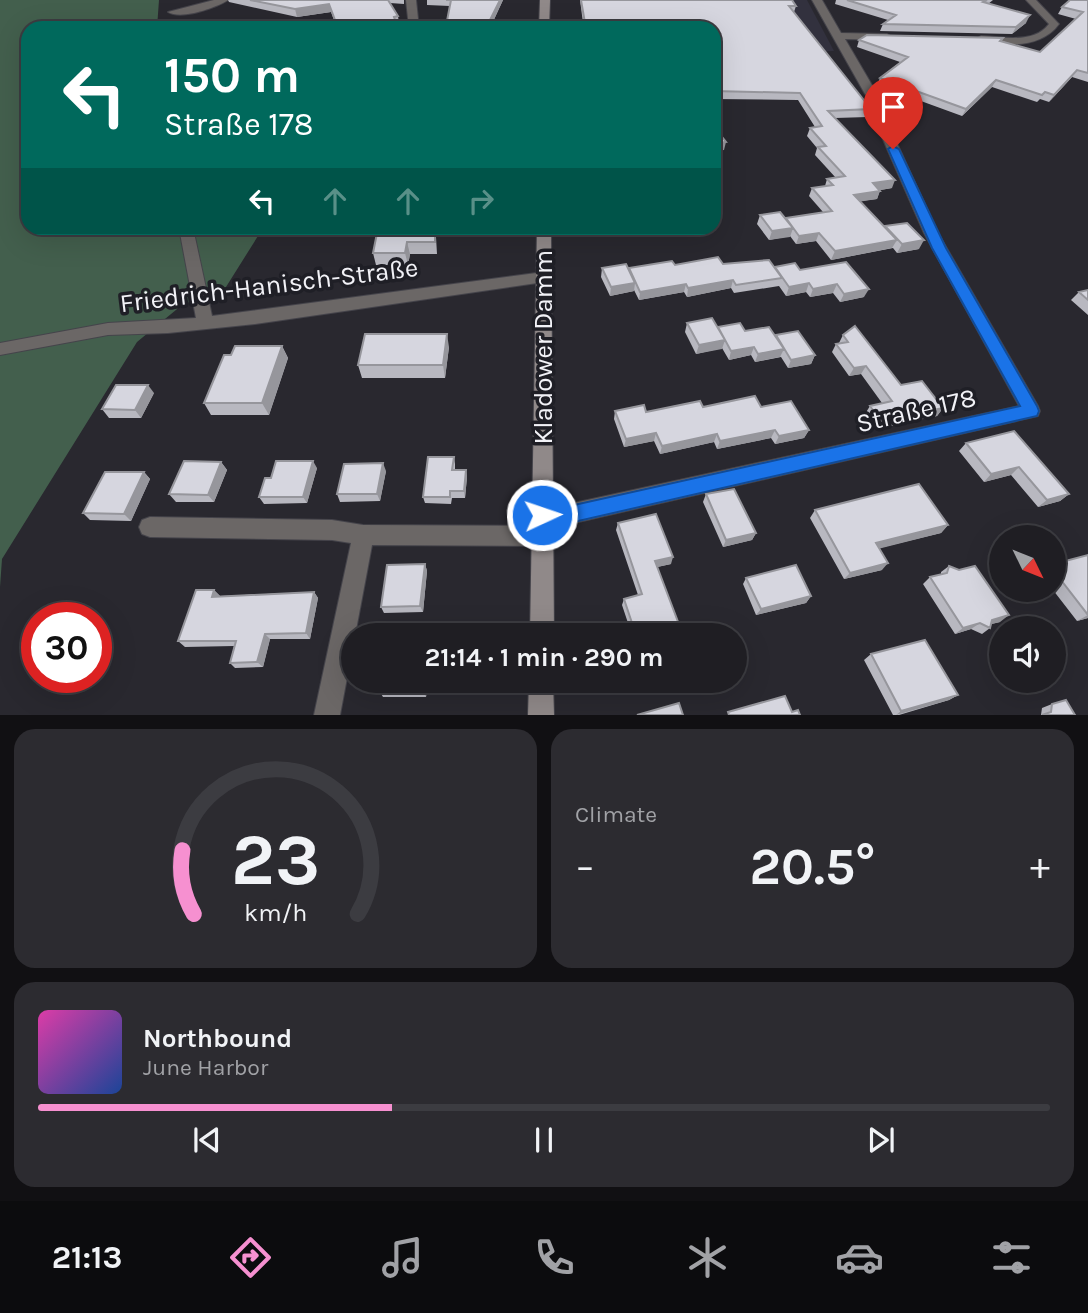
<!DOCTYPE html>
<meta charset="utf-8">
<style>
:root{--surface:#1f1e23;--page:#2c2b30;--text:#f1f3f6;--muted:#a1a2a6;--line:#3c3c41;--accent:#f690d0}
body{margin:0;font-family:Karla,sans-serif;background:var(--page);color:var(--text);height:100vh;display:flex;flex-direction:column;font-size:26px;white-space:nowrap}
*{box-sizing:border-box;margin:0}
p{font-size:23px;color:var(--muted)}
.icon{flex:none;width:38px;height:38px;fill:none;stroke:currentColor;stroke-width:2;stroke-linecap:round;stroke-linejoin:round}
.map{position:relative;height:715px;overflow:hidden}
.details{display:flex;flex-direction:column;gap:14px;padding:14px;background:#111013;flex:1}
.details>*{flex:none}
.guide{position:absolute;left:21px;top:21px;width:700px;height:214px;border-radius:21px;box-shadow:0 7px 28px #0002,0 0 0 2px var(--line);background:#00695c;color:#fff;overflow:hidden}
.needle{width:46px;rotate:133deg}
.tools{position:absolute;left:989px;top:525px;display:grid;gap:14px}
.tools a{display:grid;place-items:center;width:77px;height:77px;border-radius:50%;background:var(--surface);box-shadow:0 7px 28px #0002,0 0 0 2px var(--line);font-size:35px}
.speed{position:absolute;left:21px;top:602px;display:flex;gap:14px;font-size:35px;font-weight:700;text-align:center}
.speed>*{display:grid;place-content:center;width:91px;height:91px;border-radius:50%;background:var(--surface);box-shadow:0 7px 28px #0002,0 0 0 2px var(--line);line-height:1}
.speed .limit{border:10px solid #d22;background:#fff;color:#111}
.pin{position:absolute;display:grid;place-items:center;width:60px;height:60px;color:#fff;margin:-72px -30px;border-radius:50% 50% 50% 0;rotate:-45deg;box-shadow:0 0 7px #0007}
.pin .icon{rotate:45deg}
.me{position:absolute;width:77px;margin:-38px;rotate:87deg;stroke-linejoin:round;filter:drop-shadow(0 0 5px #0008)}
.turn{display:flex;align-items:center;gap:24px;height:147px;padding:0 28px;font-size:32px}
.turn .icon{width:91px;height:91px;stroke-width:2.5}
.turn b{display:block;font-size:49px;line-height:60px}
.lanes{display:flex;align-items:center;height:66px;padding:0 28px;background:#0003;justify-content:center;gap:35px;direction:ltr}
.lanes .off{opacity:.35}
.big{font-size:52px;font-weight:700;line-height:1.1}
.details .card{flex:1;display:flex;flex-direction:column;justify-content:center;gap:10px;min-width:0;padding:0 24px;border-radius:21px;background:var(--page)}
.details .dial{align-items:center;gap:0}
.dial svg{height:182px;overflow:visible;fill:none;stroke:var(--line);stroke-width:7;stroke-linecap:round;text-anchor:middle}
.dial text{fill:var(--text);stroke:none}
.song{display:flex;align-items:center;gap:21px}
.cover{width:84px;height:84px;border-radius:10px;background:linear-gradient(135deg,hsl(320 70% 55%),hsl(220 70% 35%))}
.played{height:7px;border-radius:4px;background:linear-gradient(90deg,var(--accent) 35%,var(--line) 35%)}
.keys{display:flex;justify-content:space-around;direction:ltr}
.heat{display:flex;justify-content:space-between;align-items:center;font-size:38px;direction:ltr}
.details .tiles{flex:1;display:grid;gap:14px;grid-template-columns:1fr 1fr}
.card:last-child{grid-column:span 2}
.trip{position:absolute;left:341px;top:623px;width:406px;height:70px;border-radius:35px;background:var(--surface);box-shadow:0 7px 28px #0002,0 0 0 2px var(--line);font-weight:700;line-height:70px;text-align:center}
.tab-bar{display:flex;height:112px;justify-content:space-around;align-items:center;background:#0c0c0e;color:var(--muted)}
.tab-bar .icon{width:49px;height:49px}
.tab-bar .on{color:var(--accent)}
.tab-bar b{font-size:32px;color:var(--text)}
.map>svg:first-child{display:block}
</style>
<div class="map">
<svg width="1088" height="715" viewBox="0 0 1088 715">
<rect width="100%" height="100%" fill="#29282f"/>
<path fill="#32313e" d="M776,0H807L834,51L806,52Z"/>
<path fill="#435f4d" d="M0,0H159L157,28H28V228H263L226,287L182,305L137,342L2,559L0,587Z"/>
<g fill="none" stroke-linecap="round" stroke-linejoin="round">
<g stroke="#45444b" stroke-width="2">
<path id="street" d="M214,0H228C216,8 181,20 168,12Z
M406,0H416L419,28H409Z
M812,0H822L841,33L887,34L892,37L887,40L845,39L876,92L900,113L890,128L938,233L1038,406L1040,411L1038,416L574,523L542,525L535,522L531,515L535,508L574,503L1019,406L924,233L878,128L888,114L865,94Z
M1026,0H1036L1057,22L1059,24C1041,49 1005,46 977,41L976,39L981,36C1003,37 1034,44 1049,24Z
M179,228H193L212,316L544,272L552,277L544,282L255,324L168,333L108,335L0,355V343L108,323L196,318Z
M150,517L332,520L363,525L542,526L550,529L553,536L550,543L542,546L372,545L340,715H314L351,543L332,540L150,537L142,534L139,527L142,520Z"/>
</g>
<g stroke="#45444b" stroke-width="2">
<path id="secondary" d="M540,0H550L549,28H539Z
M537,228H551L554,635H530Z
M529,681H553L554,715H528Z"/>
</g>
<use href="#street" fill="#6b6766" fill-rule="evenodd"/>
<use href="#secondary" fill="#908989" fill-rule="evenodd"/>
</g>
<path fill="#b8b8c0" d="M228,0H404V4L390,3L398,16L399,24H397L398,28H337L331,12L297,17L229,2Z
M427,0H503L491,26H484L450,6L427,5Z
M580,0H792L796,6L794,12L871,109L868,117L835,118L892,188L880,190L877,199L860,201L885,227L919,249L897,253L893,248L831,260L816,241L796,244L790,236L769,240L757,224L760,215L786,218L823,212L809,196L812,188L825,186L827,179L836,178L815,155L817,148L807,136L810,128L815,127L798,100L714,99V28H580V23H583Z
M836,0H993L988,4L1026,23L1012,34L880,31L883,24L888,20L835,4Z
M1088,0V82L1072,77L1049,102L1040,99L1037,102L992,87L962,116L877,85L880,78L900,62L857,47L859,40L1003,38L1002,41L1040,52L1076,19L1058,14L1062,7Z
M378,228H457L455,237H436L437,254H410L408,265H376L373,253Z
M846,262L864,297L840,302L833,293L810,297L806,292L786,296L779,286L734,293L731,288L687,297L684,292L639,300L634,290V291L610,296L601,277L602,268L629,270L675,265L723,264L800,270Z
M1088,290V315L1071,300L1079,292Z
M687,323L775,336L815,355L811,364L788,368L781,357L755,362L751,355L729,360L722,348L696,354L685,332Z
M843,335L901,385L943,408L937,416L876,429L865,414L870,406L882,403L861,374L849,376L832,352L836,344L839,343Z
M282,346L288,358L269,415H211L204,403L231,355Z
M449,347L445,378H362L358,365Z
M154,393L141,418H109L102,409Z
M703,407H761L809,430L804,438L775,444L771,438L717,449L714,442L660,454L654,441L624,447L614,419L615,411L646,412Z
M1014,431L1069,494L1060,501L1038,507L1011,475L984,482L959,451L966,443Z
M454,457L455,464V470H466L467,477L465,498H452L451,504L425,503L423,497Z
M221,462L227,470L214,502H176L169,494Z
M317,468L307,503L264,504L259,497L271,478Z
M386,471L380,501L340,502L337,494Z
M144,472L150,479L131,521L90,520L83,513Z
M706,494L756,533L752,540L723,547L703,502Z
M815,510L948,525L941,533L879,548L882,570L844,579L810,518Z
M618,523L671,564L657,567L683,635H632L622,605L624,599L638,595L616,530Z
M1088,555V618L1077,621L1053,590L1054,564Z
M425,564L427,571L423,612L384,613L381,607Z
M949,566L1000,622L991,624L990,628L982,634L971,629L955,634L923,584L930,577L941,575V572Z
M746,578L811,596L806,603L756,615L743,584Z
M214,590L220,596L314,592L318,598L310,639H270L263,667L235,668L230,663L234,646L185,647L178,641Z
M871,654L958,695L949,700L899,715H893L864,660Z
M381,681H428L426,697H383L380,692Z
M1052,704L1075,715H1041L1042,708Z"/>
<path fill="#96969c" d="M500,0H503L491,26L490,20Z
M329,4L331,12L297,17L295,9Z
M1030,15L1026,23L1012,34L1016,27Z
M1077,70L1072,77L1049,102L1054,95Z
M996,80L992,87L962,116L966,109Z
M726,142L724,150L714,151V143Z
M895,180L892,188L870,192L873,183Z
M880,191L877,199L851,203L854,195Z
M793,228L790,237L769,240L772,231Z
M819,233L816,241L796,244L799,236Z
M897,240L892,248L831,260L835,251Z
M924,240L919,249L897,253L902,244Z
M407,242L410,254L408,265L405,253Z
M733,280L731,288L687,297L688,288Z
M635,283L634,291L610,296L611,287Z
M809,283L806,292L786,296L789,287Z
M686,284L684,292L639,300L640,292Z
M837,284L833,293L810,297L813,289Z
M869,289L864,297L840,302L844,294Z
M447,334L449,347L445,378L443,365Z
M725,340L722,349L696,354L699,345Z
M282,346L288,358L269,415L262,403Z
M754,347L751,355L729,360L731,351Z
M784,349L780,357L755,362L758,354Z
M815,355L811,364L788,368L791,360Z
M866,366L861,374L849,376L854,368Z
M148,385L154,393L141,418L135,410Z
M943,408L937,416L876,429L881,421Z
M775,430L771,438L717,449L720,441Z
M809,430L804,438L775,444L779,436Z
M656,433L654,441L624,447L626,439Z
M717,434L714,442L660,454L662,446Z
M313,461L317,468L307,503L303,497Z
M221,462L227,470L214,502L208,495Z
M383,463L386,471L380,501L377,494Z
M1019,467L1011,475L984,482L991,474Z
M466,470L467,477L465,498L464,491Z
M144,472L150,479L131,521L124,514Z
M1069,494L1060,501L1038,507L1047,500Z
M948,525L941,533L870,551L876,543Z
M756,533L752,540L723,547L726,540Z
M673,557L671,564L653,568L655,561Z
M888,563L882,570L844,579L850,573Z
M425,564L427,571L423,612L420,606Z
M214,590L220,596L212,597Z
M314,592L318,598L310,639L306,633Z
M811,596L806,603L756,615L761,609Z
M1009,615L1000,622L984,626L992,620Z
M1088,615V618L1077,621Z
M980,623L971,629L955,634L963,628Z
M265,634L270,639L263,667L257,662Z
M425,681H428L426,697L424,692Z
M958,695L949,700L896,715L901,711Z"/>
<path fill="#d6d6df" stroke="#96969c" stroke-width="2" d="M250,0H388L398,16L394,17L398,28H338L329,4L295,9Z
M446,0H500L490,20H481L485,28H446V26L451,0Z
M581,0H792L796,6H789L871,109L828,111L895,180L873,183L880,191L854,195L897,240L835,251L819,233L799,236L786,218L832,211L812,188L833,185L827,179L845,176L818,147L826,146L810,128L822,126L800,93L714,91V28H582L580,23H585Z
M847,0H987L983,2L1030,15L1016,27L883,24L896,15Z
M1070,0H1088V73L1077,70L1054,95L1045,92L1042,95L996,80L966,109L880,78L908,57L859,40L867,35L1003,38L1000,41L1040,52L1083,12L1062,7Z
M714,127L726,142L714,143Z
M780,212L793,228L772,231L760,215Z
M907,223L924,240L902,244L885,226Z
M378,228H435V242H407L405,253H373Z
M718,257L723,264L769,260L782,278L736,285L733,280L688,288L686,284L640,292L629,268L672,261L675,265Z
M846,262L869,289L844,294L837,284L813,289L809,283L789,287L775,267L795,263L800,270Z
M626,264L635,283L611,287L602,268Z
M1088,290V300L1079,292Z
M712,318L725,340L699,345L687,323Z
M740,323L745,331L769,327L784,349L758,354L754,347L731,351L718,327Z
M855,326L901,385L922,381L943,408L881,421L870,406L892,401L866,366L854,368L836,344L848,342L843,335Z
M798,331L815,355L791,360L776,335Z
M365,334H447L443,365H358Z
M235,346H282L262,403H204L224,355H231Z
M116,385H148L135,410L102,409Z
M755,396L761,407L791,401L809,430L779,436L775,430L720,441L717,434L662,446L656,433L626,439L615,411L644,405L646,412L700,401L703,407Z
M1014,431L1069,494L1047,500L1019,467L991,474L966,443Z
M428,457H454L452,470H466L464,491H450V497H423Z
M184,461L221,462L208,495L169,494Z
M276,461H313L303,497H259L265,478H271Z
M383,463L377,494H337L344,464Z
M105,472H144L124,514L83,513Z
M919,484L948,525L876,543L888,563L850,573L815,510Z
M734,489L756,533L726,540L706,494Z
M656,514L673,557L655,561L683,635H636L624,599L642,594L618,523Z
M1088,555V615L1054,571V564Z
M425,564L420,606L381,607L387,565Z
M796,565L811,596L761,609L746,578Z
M949,566L959,570L975,566L1009,615L992,620L990,628L980,623L963,628L930,577L947,573Z
M196,590H214L212,597L314,592L306,633L265,634L257,662L230,663L236,641H178Z
M925,640L958,695L901,711L871,654Z
M381,681H425L424,692H380Z
M785,696L792,712L798,710L800,715H729L728,712Z
M1066,700L1075,715H1042L1051,712L1052,704Z
M679,703L683,715H637Z"/>
<path fill="#1a73e8" stroke="#114b97" stroke-width="2" d="M893,146L899,149L946,248L1037,406L1039,411L1037,416L574,522L542,523L535,521L532,515L535,508L574,505L1020,406L932,248L888,149Z"/>
<g text-anchor="middle" stroke-width="7" stroke-linejoin="round" paint-order="stroke">
<g font-size="26" fill="#f2f2f7" stroke="#1f1f26">
<text transform="translate(269 285) rotate(-7)" y="9">Friedrich-Hanisch-Straße</text>
<text transform="translate(543 347) rotate(-90)" y="9">Kladower Damm</text>
<text transform="translate(916 410) rotate(-13)" y="9">Straße 178</text>
</g>
</g>
</svg>
<div class="tools">
<a><svg class="needle" viewBox="-14 -14 28 28"><path d="M0-13l5 13h-10z" fill="#e53935"/><path d="M0 13l5-13h-10z" fill="#a1a2a6"/></svg></a>
<a><svg class="icon" aria-label="sound" viewBox="0 0 24 24"><path d="M4 9h4l5-4v14l-5-4H4zM17 9q2 3 0 6"/></svg></a>
</div>
<div class="speed"><div class="limit">30</div></div>
<div class="pin" style="left:893px;top:149px;background:#d93025"><svg class="icon" aria-label="arrive" viewBox="0 0 24 24"><path d="M6 21V4h12l-3 4 3 4H6"/></svg></div>
<svg class="me" style="left:542px;top:515px" viewBox="-20 -20 40 40"><circle r="17" fill="#1a73e8" stroke="#fff" stroke-width="3"/><path d="M0-11L8 9 0 5-8 9z" fill="#fff"/></svg>
<div class="trip">21:14 · 1 min · 290 m</div>
<div class="guide">
<div class="turn"><svg class="icon" aria-label="left" viewBox="0 0 24 24"><path d="M17 20v-9H6M10 6l-5 5 5 5"/></svg><div><b>150 m</b>Straße 178</div></div>
<div class="lanes"><svg class="icon" aria-label="left" viewBox="0 0 24 24"><path d="M17 20v-9H6M10 6l-5 5 5 5"/></svg><svg class="icon off" aria-label="ahead" viewBox="0 0 24 24"><path d="M12 20V5M6 11l6-6 6 6"/></svg><svg class="icon off" aria-label="ahead" viewBox="0 0 24 24"><path d="M12 20V5M6 11l6-6 6 6"/></svg><svg class="icon off" aria-label="right" viewBox="0 0 24 24"><path d="M7 20v-9h11M14 6l5 5-5 5"/></svg></div>
</div>
</div>
<section class="details">
<div class="tiles">
<div class="card dial"><svg viewBox="0 0 100 80">
<path d="M14 69A42 42 0 1 1 86 69"/>
<path d="M14 69A42 42 0 0 1 9 41" stroke="#f690d0"/>
<text x="50" y="56" font-size="32" font-weight="700">23</text>
<text x="50" y="72" font-size="11">km/h</text>
</svg></div>
<div class="card"><p>Climate</p>
<div class="heat"><a>−</a><b class="big">20.5°</b><a>+</a></div>
</div>
<div class="card">
<div class="song"><i class="cover"></i><div><b>Northbound</b><p>June Harbor</p></div></div>
<div class="played"></div>
<div class="keys"><svg class="icon" aria-label="previous" viewBox="0 0 24 24"><path d="M18 5L8 12l10 7zM5 5v14"/></svg><svg class="icon" aria-label="pause" viewBox="0 0 24 24"><path d="M8 5v14M16 5v14"/></svg><svg class="icon" aria-label="next" viewBox="0 0 24 24"><path d="M6 5l10 7-10 7zM19 5v14"/></svg></div>
</div>
</div>
</section>
<nav class="tab-bar">
<b>21:13</b>
<svg class="icon on" aria-label="directions" viewBox="0 0 24 24"><path d="M12 3l9 9-9 9-9-9zM9 14v-3h6M13 9l2 2-2 2"/></svg>
<svg class="icon" aria-label="music" viewBox="0 0 24 24"><path d="M9 18V5l10-2v13"/><circle cx="6" cy="18" r="3"/><circle cx="16" cy="16" r="3"/></svg>
<svg class="icon" aria-label="phone" viewBox="0 0 24 24"><path d="M5 4h4l2 5-3 2q2 4 5 5l2-3 5 2v4C11 20 4 13 5 4z"/></svg>
<svg class="icon" aria-label="climate" viewBox="0 0 24 24"><path d="M12 3v18M4 7l16 10M4 17L20 7"/></svg>
<svg class="icon" aria-label="car" viewBox="0 0 24 24"><path d="M5 17H2v-5l4-1 3-4h7l3 4 3 1v5h-3M9 17h6M6 11h13"/><circle cx="7" cy="17" r="2"/><circle cx="17" cy="17" r="2"/></svg>
<svg class="icon" aria-label="filters" viewBox="0 0 24 24"><path d="M4 7h16M4 17h16"/><circle cx="9" cy="7" r="2"/><circle cx="15" cy="17" r="2"/></svg>
</nav>
